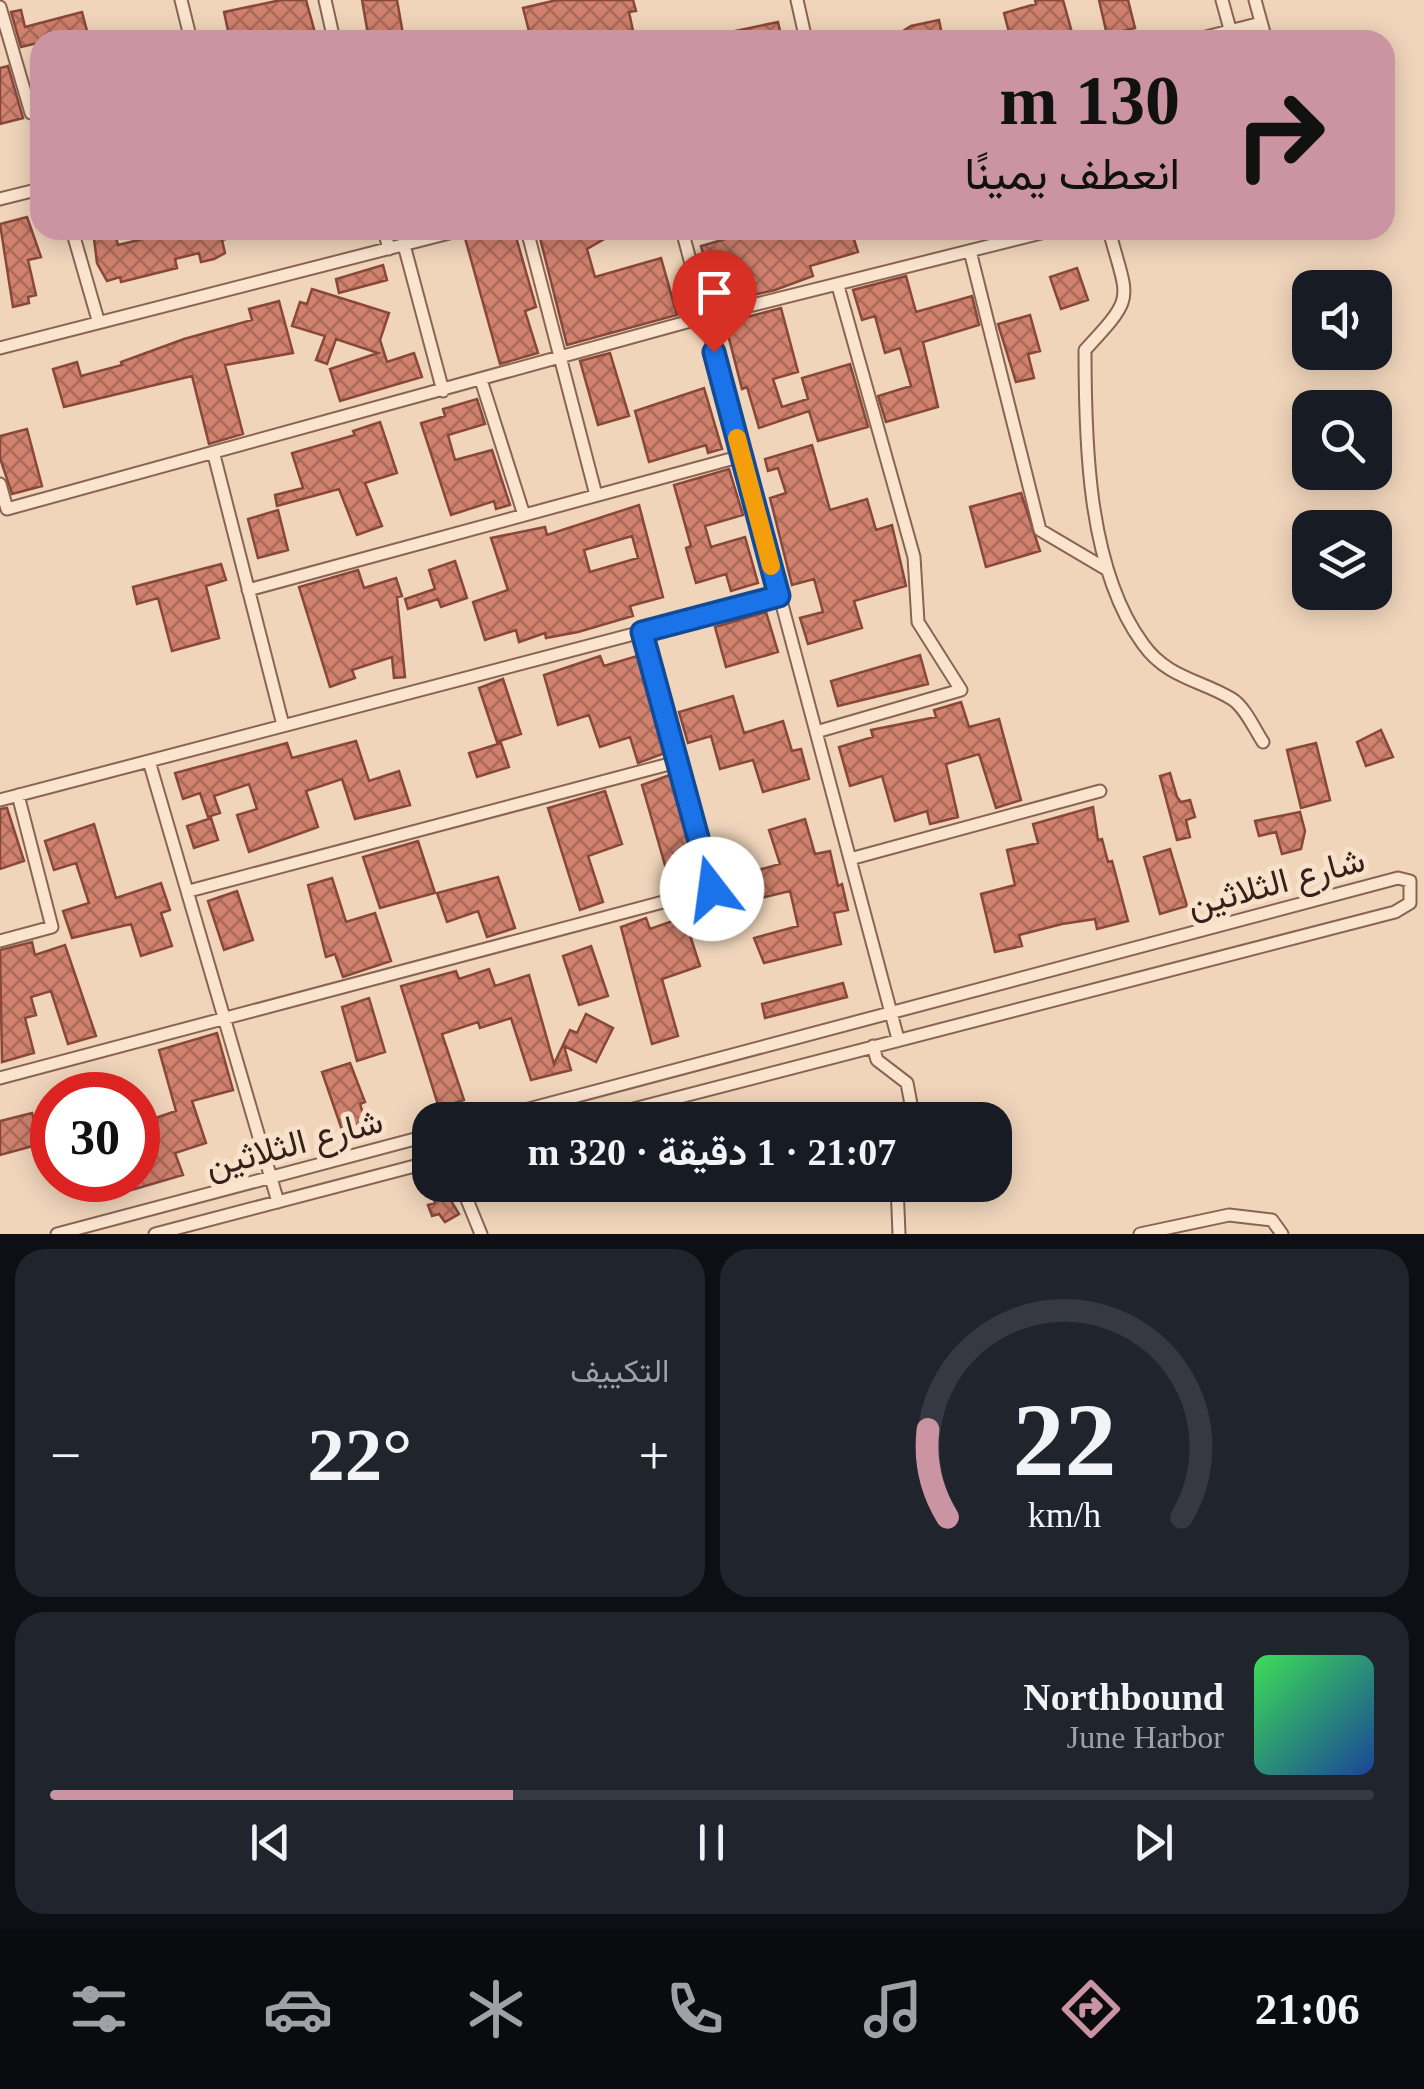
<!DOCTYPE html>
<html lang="ar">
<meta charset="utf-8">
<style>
:root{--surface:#171b24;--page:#20242c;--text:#f1f3f6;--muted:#9ea1a6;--line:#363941;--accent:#ca94a2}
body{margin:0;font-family:"Times New Roman",Vazirmatn,serif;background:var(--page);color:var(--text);direction:rtl;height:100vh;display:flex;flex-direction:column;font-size:38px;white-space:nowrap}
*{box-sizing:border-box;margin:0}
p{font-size:32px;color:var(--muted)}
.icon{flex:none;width:55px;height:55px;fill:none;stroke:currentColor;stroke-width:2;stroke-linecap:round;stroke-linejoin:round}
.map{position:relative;height:1234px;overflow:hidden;direction:ltr}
.side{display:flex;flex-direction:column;gap:15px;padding:15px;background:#0d0f14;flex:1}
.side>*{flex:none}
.hud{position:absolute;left:30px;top:30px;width:1365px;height:210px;border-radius:30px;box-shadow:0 5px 25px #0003;direction:rtl;background:#ca94a2;color:#111;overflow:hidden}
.fabs{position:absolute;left:1292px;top:270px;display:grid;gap:20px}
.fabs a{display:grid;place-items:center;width:100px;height:100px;border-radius:20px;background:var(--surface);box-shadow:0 5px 25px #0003;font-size:50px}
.speed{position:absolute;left:30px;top:1072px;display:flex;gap:20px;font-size:50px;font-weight:700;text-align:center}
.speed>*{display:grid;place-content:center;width:130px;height:130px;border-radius:50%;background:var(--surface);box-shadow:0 5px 25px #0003;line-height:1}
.speed .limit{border:15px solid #d22;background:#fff;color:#111}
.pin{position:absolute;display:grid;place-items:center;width:85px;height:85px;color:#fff;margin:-102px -42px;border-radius:50% 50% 50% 0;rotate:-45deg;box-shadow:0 0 10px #0007}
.pin .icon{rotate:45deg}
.me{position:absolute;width:110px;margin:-55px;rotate:345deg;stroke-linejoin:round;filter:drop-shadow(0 0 8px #0008)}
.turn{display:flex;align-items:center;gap:35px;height:210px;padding:0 50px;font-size:45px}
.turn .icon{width:130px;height:130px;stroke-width:2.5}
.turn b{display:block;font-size:70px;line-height:85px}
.big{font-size:75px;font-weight:700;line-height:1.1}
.side .tile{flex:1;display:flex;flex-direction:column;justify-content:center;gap:15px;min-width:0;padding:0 35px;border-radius:30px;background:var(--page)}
.side .dial{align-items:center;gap:0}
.dial svg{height:260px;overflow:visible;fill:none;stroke:var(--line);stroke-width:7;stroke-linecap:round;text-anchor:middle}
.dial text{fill:var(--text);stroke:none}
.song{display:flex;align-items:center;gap:30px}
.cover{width:120px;height:120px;border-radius:15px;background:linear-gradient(135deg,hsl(130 70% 55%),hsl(220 70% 35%))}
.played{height:10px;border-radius:5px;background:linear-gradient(90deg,var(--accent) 35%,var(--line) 35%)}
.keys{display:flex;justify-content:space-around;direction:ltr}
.heat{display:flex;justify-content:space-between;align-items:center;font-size:55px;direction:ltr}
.side .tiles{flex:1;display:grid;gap:15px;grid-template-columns:1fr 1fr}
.tile:last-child{grid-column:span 2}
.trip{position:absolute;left:412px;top:1102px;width:600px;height:100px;border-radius:30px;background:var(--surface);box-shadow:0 5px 25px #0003;font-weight:700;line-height:100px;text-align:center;direction:rtl}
.menu{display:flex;height:160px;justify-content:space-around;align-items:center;background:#090b0e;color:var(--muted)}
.menu .icon{width:70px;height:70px}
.menu .selected{color:var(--accent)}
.menu b{font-size:45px;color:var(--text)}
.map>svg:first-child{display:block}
</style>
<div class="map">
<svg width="1424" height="1234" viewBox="0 0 1424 1234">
<defs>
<pattern id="building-cross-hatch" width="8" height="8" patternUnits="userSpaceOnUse" patternTransform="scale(2.5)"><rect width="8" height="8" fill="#d0826e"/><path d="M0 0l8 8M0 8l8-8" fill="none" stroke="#aa6a5a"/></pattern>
</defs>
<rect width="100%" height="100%" fill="#f0d5bb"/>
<path fill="url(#building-cross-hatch)" stroke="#884739" stroke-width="2.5" fill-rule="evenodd" d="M281,0H306L317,40H264L262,31L230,40L224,12Z
M362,0H397L404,40H369Z
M557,0H633L636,11L629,12L635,40H538V33L530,35L523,8Z
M1035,0H1063L1074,40H1011L1004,13L1036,4Z
M1099,0H1128L1135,28L1107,35Z
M21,10L25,27L82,12L87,31L21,47L11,12Z
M939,20L943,40H889L911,26Z
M778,22L782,40H717L716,35Z
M8,66L23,118L0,124V68Z
M27,217L41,257L28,260L36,295L28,297L29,303L13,307L0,224Z
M93,230H114L118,245L180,230L248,233L222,240L225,253L214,259L201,262L199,253L175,259L177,268L121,282L120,277L107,281L97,263Z
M492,230H514L536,307L525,311L538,353L500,364L465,238Z
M538,230H620L587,249L595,277L661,258L677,315L567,345Z
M756,230H851L858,252L810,266L813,276L775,290L717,303L701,246Z
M383,265L387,280L339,293L336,279Z
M1077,268L1088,300L1061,309L1050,277Z
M906,276L916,312L972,296L979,325L923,342L938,407L886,422L878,396L911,386L900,348L885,353L875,316L862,320L853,290Z
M312,289L389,313L380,340L387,362L414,353L422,377L340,401L330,369L378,353L336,339L327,364L316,360L325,336L292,326L300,302L307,304Z
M279,301L293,353L225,365L243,434L209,444L192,376L64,407L53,369L77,362L81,376L122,365L121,362L184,339L252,320L249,309Z
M781,308L798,372L773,379L782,407L808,399L802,378L850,364L868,427L818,441L809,411L759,428L747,387L742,389L725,323Z
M1030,315L1040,351L1028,354L1034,378L1016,382L998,324Z
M610,353L629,416L598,425L580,361Z
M704,388L722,449L708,453L706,445L649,462L635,411Z
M477,399L485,424L448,435L455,460L492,450L510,505L496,509L494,501L451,515L421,423L445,416L443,409Z
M380,422L397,473L365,483L382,526L357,535L339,489L277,506L275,495L303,488L292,453L355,435L353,431Z
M27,429L42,486L12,494L0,458V436Z
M812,445L830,510L867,499L876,530L892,525L906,586L854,601L862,628L808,644L800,618L823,612L814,579L792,585L770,498L786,493L778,468L768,471L765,459Z
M729,469L743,515L705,526L711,547L745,537L758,583L731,591L726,574L696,583L686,548L691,546L674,485Z
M1021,493L1040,551L986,567L970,507Z
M639,505L663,597L630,606L633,616L578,632L546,638L545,633L519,642L516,630L485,640L473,602L508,590L491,538L545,527L547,535ZM632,536L638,558L590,572L584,550Z
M278,510L288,550L258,558L248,519Z
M455,561L467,598L441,607L438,599L408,609L405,599L435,589L429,570Z
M221,564L226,580L206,586L219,638L172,651L158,598L137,604L133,587Z
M358,570L364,588L396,578L402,596L397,597L405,677L394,678L392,657L352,670L355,678L330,687L299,587Z
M766,612L778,652L726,667L715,627Z
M920,655L928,684L838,706L831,681Z
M600,656L604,666L637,656L665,753L638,763L630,737L600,747L589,715L558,725L544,675Z
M503,679L521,734L497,742L479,688Z
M733,696L744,733L783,721L792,751L801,749L809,779L763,792L753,760L720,769L711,736L688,743L679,712Z
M961,702L969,727L999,719L1021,800L996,808L979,754L946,764L958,817L930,824L927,811L895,821L882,776L850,786L839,747L873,737L871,730L936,717L934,710Z
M1381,730L1393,757L1366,766L1357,742Z
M356,741L369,781L399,771L410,805L355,819L342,779L306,791L318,827L249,852L237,815L257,809L249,784L214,796L220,813L208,817L200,793L183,799L175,773L287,743L292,758Z
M501,743L509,767L477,777L469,753Z
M1316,743L1330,800L1301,808L1287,750Z
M1170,773L1177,797L1181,802L1190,800L1195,817L1186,820L1190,837L1177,840L1160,776Z
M670,775L699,877L671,886L642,785Z
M605,791L622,844L588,856L603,902L580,910L548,808Z
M1093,807L1098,840L1102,839L1108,862L1112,861L1128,921L1097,929L1095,919L1062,924L1019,935L1022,946L995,952L981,894L1015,885L1007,850L1038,843L1033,824Z
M7,808L24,861L0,869V809Z
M1300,812L1305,831L1301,849L1282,854L1276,832L1259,836L1255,821Z
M211,818L218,840L194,848L187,826Z
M805,819L815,854L830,851L838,886L842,884L848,910L834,913L841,944L764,963L754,938L798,926L790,891L736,904L729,878L780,864L769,830Z
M94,824L116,898L161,883L170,910L161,913L172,946L141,956L131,924L72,938L63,911L89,903L76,863L54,870L45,841Z
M418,841L435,893L380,908L363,857Z
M1170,849L1187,906L1160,914L1144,857Z
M498,877L515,928L487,937L478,911L447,922L437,893Z
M332,878L346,922L375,913L391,961L343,977L335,954L326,957L308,885Z
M237,891L253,940L224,950L208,901Z
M684,917L700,966L662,979L678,1036L652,1044L621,927L646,918L650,929Z
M32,942L35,955L65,945L96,1036L68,1044L51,991L31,997L36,1015L25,1018L34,1053L2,1062L0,950Z
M591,946L608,996L579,1005L563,956Z
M489,969L495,986L529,975L554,1064L570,1030L577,1033L586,1014L613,1028L596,1062L564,1046L571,1070L531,1080L511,1018L480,1028L478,1022L442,1034L464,1100L439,1108L401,986L456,971L459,979Z
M843,983L847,997L765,1018L762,1004Z
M369,998L385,1052L357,1061L342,1007Z
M217,1033L233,1090L192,1101L206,1143L175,1153L183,1175L118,1194L114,1180H138V1124L176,1111L159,1050Z
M350,1063L365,1102L360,1104L366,1123L342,1130L322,1072Z
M32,1113L40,1144L0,1155V1121Z
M428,1185H452L456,1197L450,1199L459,1214L445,1222L439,1214L432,1216L428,1205L435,1203Z"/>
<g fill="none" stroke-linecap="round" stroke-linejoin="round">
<g stroke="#886454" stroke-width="15">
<path id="minor" d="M181,0L191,40
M325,0L334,40
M797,0L806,40
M1222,0L1233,40
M1255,0L1266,40
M0,7L31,113L40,111
M1194,40L1261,23
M0,199L40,189
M72,230L98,320
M384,230L389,249
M527,230L596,495
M682,230L898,1039
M1109,230C1128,302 1137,294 1085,350C1085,440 1087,568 1143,644C1167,678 1201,680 1232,699C1245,707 1255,730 1263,742
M404,245L443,391
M970,251L1040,530L1106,569
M0,348L461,230
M481,380L524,515
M214,455L283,725
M0,484L7,509L705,317L1053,230
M248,590L742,456
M816,732L961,690L918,622L914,557L838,286
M149,761L278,1202
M0,800L779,596
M850,859L1100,791
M189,891L677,762
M0,941L52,927L18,795
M873,1046L877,1060L907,1083L914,1120
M0,1078L712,889L642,632
M487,1120L1398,878L1410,881V903L1395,912L591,1120
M461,1185L481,1234
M897,1185L899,1234
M57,1234L430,1135
M155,1234L430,1162
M1140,1234L1229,1215L1272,1220L1282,1234"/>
</g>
<use href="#minor" stroke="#fbe4ce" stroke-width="11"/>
</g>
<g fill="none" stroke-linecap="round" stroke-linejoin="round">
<g stroke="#114b97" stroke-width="25">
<path id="route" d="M712,889L642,632L779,596L714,352"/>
</g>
<use href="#route" stroke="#1a73e8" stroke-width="18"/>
<path stroke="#f59e0b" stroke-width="18" d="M737,438L771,566"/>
</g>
<g text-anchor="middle" stroke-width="10" stroke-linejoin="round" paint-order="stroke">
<g font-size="35" fill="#36211a" stroke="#f7e1cb">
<text transform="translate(1276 882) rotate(-15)" y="12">شارع الثلاثين</text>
<text transform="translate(294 1143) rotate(-15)" y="12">شارع الثلاثين</text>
</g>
</g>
</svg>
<div class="fabs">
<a><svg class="icon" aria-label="sound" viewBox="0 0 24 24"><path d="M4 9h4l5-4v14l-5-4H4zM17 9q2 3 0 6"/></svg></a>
<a><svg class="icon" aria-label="search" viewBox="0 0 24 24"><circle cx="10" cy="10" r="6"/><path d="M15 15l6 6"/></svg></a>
<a><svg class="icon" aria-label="layers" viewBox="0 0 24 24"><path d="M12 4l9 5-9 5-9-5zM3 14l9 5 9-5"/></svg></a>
</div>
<div class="speed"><div class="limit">30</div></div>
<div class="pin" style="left:714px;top:352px;background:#d93025"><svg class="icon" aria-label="arrive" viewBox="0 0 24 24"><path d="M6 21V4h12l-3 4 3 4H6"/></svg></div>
<svg class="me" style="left:712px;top:889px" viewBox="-20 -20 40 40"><circle r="19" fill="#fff"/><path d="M0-13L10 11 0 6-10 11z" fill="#1a73e8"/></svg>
<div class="trip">21:07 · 1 دقيقة · 320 m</div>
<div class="hud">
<div class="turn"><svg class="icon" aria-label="right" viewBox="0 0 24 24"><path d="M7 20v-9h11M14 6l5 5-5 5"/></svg><div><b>130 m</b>انعطف يمينًا</div></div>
</div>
</div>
<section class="side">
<div class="tiles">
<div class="tile dial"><svg viewBox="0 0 100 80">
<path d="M14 69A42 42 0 1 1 86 69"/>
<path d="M14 69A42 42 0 0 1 8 42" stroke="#ca94a2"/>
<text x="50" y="56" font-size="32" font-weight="700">22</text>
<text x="50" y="72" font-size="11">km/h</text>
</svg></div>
<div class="tile"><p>التكييف</p>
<div class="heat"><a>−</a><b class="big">22°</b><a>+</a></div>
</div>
<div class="tile">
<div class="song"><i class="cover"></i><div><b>Northbound</b><p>June Harbor</p></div></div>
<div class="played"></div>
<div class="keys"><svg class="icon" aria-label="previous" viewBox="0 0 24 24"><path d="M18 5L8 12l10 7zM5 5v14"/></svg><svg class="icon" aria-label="pause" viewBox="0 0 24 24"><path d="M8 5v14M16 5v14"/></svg><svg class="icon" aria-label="next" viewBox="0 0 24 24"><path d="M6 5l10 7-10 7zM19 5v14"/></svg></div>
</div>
</div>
</section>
<nav class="menu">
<b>21:06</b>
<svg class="icon selected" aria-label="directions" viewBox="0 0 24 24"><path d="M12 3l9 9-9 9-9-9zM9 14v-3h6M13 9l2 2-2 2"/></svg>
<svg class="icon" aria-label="music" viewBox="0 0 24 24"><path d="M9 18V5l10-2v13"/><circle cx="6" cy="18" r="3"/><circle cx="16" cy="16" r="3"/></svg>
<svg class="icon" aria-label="phone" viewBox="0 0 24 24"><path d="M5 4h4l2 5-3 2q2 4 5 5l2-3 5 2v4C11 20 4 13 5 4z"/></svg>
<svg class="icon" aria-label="climate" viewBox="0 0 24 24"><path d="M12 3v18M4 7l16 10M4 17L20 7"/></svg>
<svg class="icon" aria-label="car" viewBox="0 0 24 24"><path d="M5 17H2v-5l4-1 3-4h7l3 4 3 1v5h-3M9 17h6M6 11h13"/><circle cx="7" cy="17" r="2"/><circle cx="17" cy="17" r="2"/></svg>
<svg class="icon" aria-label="filters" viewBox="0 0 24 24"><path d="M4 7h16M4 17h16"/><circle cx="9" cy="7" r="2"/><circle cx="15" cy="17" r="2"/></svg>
</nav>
